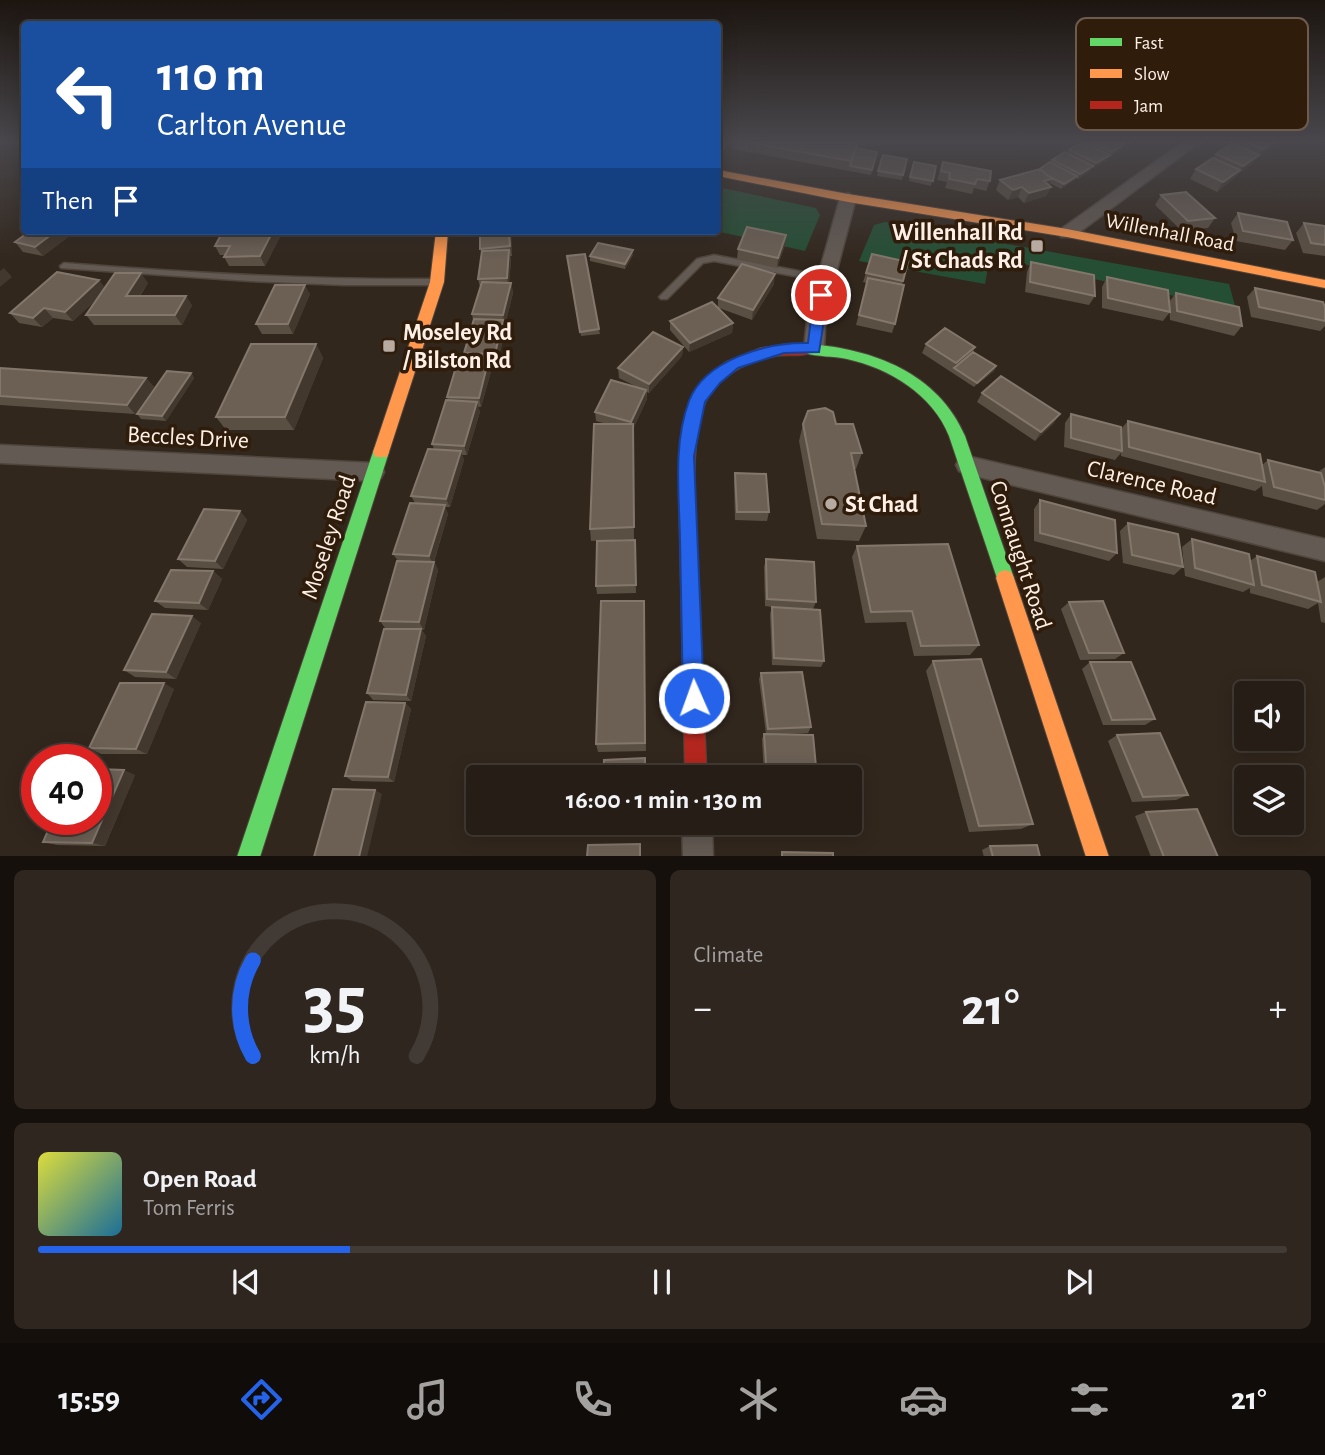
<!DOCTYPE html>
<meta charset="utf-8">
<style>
:root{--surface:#261d16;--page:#2e261f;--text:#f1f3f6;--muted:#a4a2a1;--line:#423b35;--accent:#2563eb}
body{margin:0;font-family:"Alegreya Sans",sans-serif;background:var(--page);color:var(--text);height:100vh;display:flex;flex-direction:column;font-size:26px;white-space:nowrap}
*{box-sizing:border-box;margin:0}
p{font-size:23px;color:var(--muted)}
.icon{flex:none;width:38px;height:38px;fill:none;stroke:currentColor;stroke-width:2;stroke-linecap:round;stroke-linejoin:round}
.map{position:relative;height:856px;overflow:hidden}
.panel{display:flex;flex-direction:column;gap:14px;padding:14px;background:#15100c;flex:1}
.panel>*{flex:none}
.guide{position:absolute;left:21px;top:21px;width:700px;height:214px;border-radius:7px;box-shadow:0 4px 18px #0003,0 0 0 2px var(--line);background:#1a4fa0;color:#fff;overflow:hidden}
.fabs{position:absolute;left:1234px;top:681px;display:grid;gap:14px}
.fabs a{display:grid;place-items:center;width:70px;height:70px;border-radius:7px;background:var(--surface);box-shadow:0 4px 18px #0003,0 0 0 2px var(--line);font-size:35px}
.speed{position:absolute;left:21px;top:744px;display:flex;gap:14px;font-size:35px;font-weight:700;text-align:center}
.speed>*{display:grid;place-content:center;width:91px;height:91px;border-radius:50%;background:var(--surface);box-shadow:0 4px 18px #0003,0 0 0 2px var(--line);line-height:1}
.speed .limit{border:10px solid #d22;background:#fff;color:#111}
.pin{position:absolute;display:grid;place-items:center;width:60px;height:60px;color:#fff;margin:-30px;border:4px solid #fff;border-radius:50%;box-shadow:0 2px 7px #0007}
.me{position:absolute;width:77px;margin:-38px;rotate:358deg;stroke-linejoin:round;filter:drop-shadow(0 0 5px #0008)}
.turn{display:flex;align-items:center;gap:24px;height:147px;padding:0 21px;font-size:32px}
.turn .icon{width:91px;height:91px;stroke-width:2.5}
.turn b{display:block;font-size:49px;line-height:60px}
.then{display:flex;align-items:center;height:66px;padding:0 21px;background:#0003;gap:14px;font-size:26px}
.big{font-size:52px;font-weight:600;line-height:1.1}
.panel .card{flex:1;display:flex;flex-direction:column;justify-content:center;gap:10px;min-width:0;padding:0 24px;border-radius:10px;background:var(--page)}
.panel .dial{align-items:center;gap:0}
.dial svg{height:182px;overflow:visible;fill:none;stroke:var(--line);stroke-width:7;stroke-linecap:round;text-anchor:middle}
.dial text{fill:var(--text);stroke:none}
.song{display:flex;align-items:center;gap:21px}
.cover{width:84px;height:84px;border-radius:10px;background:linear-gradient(135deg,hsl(60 70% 55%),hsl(200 70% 35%))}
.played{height:7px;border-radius:4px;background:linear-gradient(90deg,var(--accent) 25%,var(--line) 25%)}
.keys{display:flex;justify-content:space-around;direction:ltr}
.heat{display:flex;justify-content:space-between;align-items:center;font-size:38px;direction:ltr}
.panel .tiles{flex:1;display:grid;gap:14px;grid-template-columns:1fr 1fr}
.card:last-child{grid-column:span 2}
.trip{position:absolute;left:466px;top:765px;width:396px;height:70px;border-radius:7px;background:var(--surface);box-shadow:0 4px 18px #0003,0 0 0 2px var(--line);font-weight:600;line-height:70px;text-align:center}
.tabs{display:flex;height:112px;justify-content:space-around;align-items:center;background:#0f0c09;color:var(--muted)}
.tabs .icon{width:49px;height:49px}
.tabs .on{color:var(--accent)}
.tabs b{font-size:32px;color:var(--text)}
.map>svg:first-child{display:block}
</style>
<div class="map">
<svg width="1325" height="857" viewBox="0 0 1325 857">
<rect width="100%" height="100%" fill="#32271d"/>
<path fill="#254f35" d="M718,187L816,208L820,215L805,251L716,231Z
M885,222L1229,284L1236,309L990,257L985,284L859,261L874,225Z"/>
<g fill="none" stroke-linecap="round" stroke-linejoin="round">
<g stroke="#4f453d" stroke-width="3">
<path id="lane" d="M714,255L825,276L829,279L825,282L714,261L703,263L667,299H661L659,297L697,259Z
M64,263C188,273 312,280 437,279L441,282L437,285H344L250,281L61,268L60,266Z"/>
</g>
<g stroke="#4f453d" stroke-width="3">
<path id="street" d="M1183,142H1200L1073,237H1061L1059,233L1061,229Z
M848,193L856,198L826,312L824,348L821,353H807L804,348L808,312L840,198Z
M0,445L373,463L381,466L384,472L381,478L373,481L0,463Z
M967,456L1325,539V561L967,474L959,471L956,465L959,459Z
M682,822H712L713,857H683Z"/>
</g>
<g stroke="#4f453d" stroke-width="2">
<path id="fast" d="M809,344C873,349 938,373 965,436L1014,578L1011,584L1005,586L999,584L949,436C933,395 889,368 847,359C833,356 818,357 804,353L802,349Z
M381,445L387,447L389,452L260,857H237L373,452L375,447Z"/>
</g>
<g stroke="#4f453d" stroke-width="2">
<path id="slow" d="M718,170L848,194L1067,229L1325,280V288L1067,237L848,202L718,176Z
M436,231H448L444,282L389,452L387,457H375L373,452L430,282Z
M1005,570L1011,572L1014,578L1109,857H1086L996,578L999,572Z"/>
</g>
<g stroke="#4f453d" stroke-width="2">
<path id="jam" d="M794,344H809L816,349C809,358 788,354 776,356C752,360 727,371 712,391C683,428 698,557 700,606C702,663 704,720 707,777H685L679,502L680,450L687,410L701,382L726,362L761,348Z"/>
</g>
<use href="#lane" fill="#635a53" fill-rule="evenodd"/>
<use href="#street" fill="#635a53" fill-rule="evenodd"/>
<use href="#fast" fill="#63d668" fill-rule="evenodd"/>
<use href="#slow" fill="#ff974d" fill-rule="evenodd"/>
<use href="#jam" fill="#b3261e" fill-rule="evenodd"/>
</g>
<path fill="#5a4f43" d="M718,142H728L724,150L718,149Z
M733,142H847L856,148L877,152L871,175L733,149Z
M1085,142H1130L1124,145L1122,149L1109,157L1107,160L1094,168L1092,167L1090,171L1078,179L1076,178L1074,180L1061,189L1050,183L1049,185L1051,187L1046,196L1024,203L1018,197L1008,200L996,190L1000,180L1038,170L1051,163L1052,160L1068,154L1069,150Z
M1233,142H1280L1277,144H1275L1271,148L1256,158L1252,164L1236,175L1233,179L1217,192L1190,179L1196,169L1213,158L1216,154Z
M883,155L907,159L902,180L877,176Z
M914,162L936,166L931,186L909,181Z
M943,162L990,181L986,191L974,188L972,194L945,188L947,182L937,180Z
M1161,195L1215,218L1208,228L1182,231L1155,205Z
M1238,213L1293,240L1285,250L1236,241L1231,223Z
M1304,223L1325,226V256L1303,253L1296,233Z
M30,231H76L43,256L23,252L15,242Z
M283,231L265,266H229L224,257L225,255H220L215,246Z
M480,231H511L512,256H510L511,260L509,283H511L513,293L505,325L506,329L497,363H490L492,368L481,407H478L480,412L467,455H462L464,460L450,507H445L448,514L434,562L438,570L424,630L421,629L426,636L411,701L373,700L367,693L385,628L380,621L398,561L393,554L415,503L411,496L434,449L432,444L448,401L447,397L466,357L464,353L473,320L472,314L480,287L478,279L482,255L480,249Z
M786,235L785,245L777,268L737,259L738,249Z
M633,255L625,269L590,261V256Z
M567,256L599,329L600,334L581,336Z
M908,262L902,285L895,324L892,333L856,325L867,283L863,282L866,273Z
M1031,262L1095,296L1089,305L1025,292L1027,272Z
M1107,277L1170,312L1163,321L1102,308V287Z
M148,283L140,296L192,305L182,325H94L86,315L97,299L73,321L53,318L42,327L19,323L10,313L105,288Z
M774,284L752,320L719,308L733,323L732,333L689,352L670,330V321L718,307V298Z
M1255,288L1325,307V326L1320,331L1251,317L1247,297Z
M1176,293L1242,326L1234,336L1170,320L1169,302Z
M310,294L293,334H262L256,324Z
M316,344L323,358L294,430H226L216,417Z
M926,344L975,347L973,352L996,366L994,371L974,387L922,353Z
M683,347L682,356L649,393L647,392V399L634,427V539L591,541L590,529L607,424L596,421L595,412L637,387L619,378L618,368Z
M0,368L146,378L154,387L135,414L0,405Z
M191,373L194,378L166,421L141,419L137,414Z
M982,393L1054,423L1035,441L977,402Z
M1071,414L1121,429L1128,421L1262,465L1268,460L1318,472L1325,467V504L1317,510L1263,496L1262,486L1255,491L1121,456V453L1115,460L1064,447L1065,423Z
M803,424H836L862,453L856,469H854L866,526L859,541L817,539L799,441Z
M735,473L769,512L767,521L735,520L734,482Z
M1040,500L1117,553L1109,561L1034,541V509Z
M240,511L247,520L223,569L187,567L178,559Z
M1128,523L1183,567L1174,575L1123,563L1120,531Z
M1192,539L1250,561L1257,556L1317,582L1325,577V623L1321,622L1318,603L1308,609L1250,593V588L1243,592L1185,576L1182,547Z
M635,540L636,593L597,594L596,586Z
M857,546L979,645L970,655L914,656L906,622L865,623L852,557Z
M766,559L816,602L813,609L824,661L821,667L772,665L770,614L772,607L765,606L764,567Z
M213,571L222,579L208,610L165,608L155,601Z
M1069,602L1124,653L1115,659L1080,660L1061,609Z
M644,611L646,751L598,752L596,744Z
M201,623L176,679L135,677L124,670Z
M933,661L1033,824L1021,829L969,832L926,671Z
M1090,662L1155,719L1145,725H1103L1082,669Z
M761,673L811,727L808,733L781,734L817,777H764L762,739L764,734H766L759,679Z
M174,689L147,754H101L89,748Z
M405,703L411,709L394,782L352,781L345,776Z
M1117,735L1188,795L1176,800L1132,802L1108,741Z
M135,775L105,846L57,845L43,842Z
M1146,812L1218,857H1151L1135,816Z
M646,822L647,835L605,837L603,833Z
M767,822H822V829L819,832L768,831Z
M990,846L1040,857H984L982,850Z"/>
<path fill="#43382d" d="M1125,142H1130L1124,145L1122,149L1110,157L1112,152L1124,145Z
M1273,142H1275L1271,148L1257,159L1263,149Z
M1110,155L1107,160L1094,168L1096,163Z
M1259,155L1252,164L1236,176L1243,166Z
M1093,166L1090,171L1078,179L1080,174Z
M1240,170L1233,179L1217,192L1223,182Z
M1077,176L1074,180L1061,189L1064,184Z
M1052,179L1048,187H1051L1046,196L1024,203L1029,193L1044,181Z
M1022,187L1018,197L1008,200L1013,190Z
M56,231H76L43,256L35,247Z
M273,231H283L265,266L260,256Z
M509,231H511L512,256L510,246Z
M786,235L785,245L777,268L778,258Z
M509,250L511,260L509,288L507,278Z
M633,250V255L625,269V264Z
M4,268L12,277L0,287V271Z
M141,273L148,283L133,305L126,296Z
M775,274L774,284L752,320L753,310Z
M99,280L107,290L73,321L65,312Z
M511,283L513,293L505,325L503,315Z
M305,285L310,294L293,334L288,324Z
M186,296L192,305L182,325L175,315Z
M44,308L53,318L42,327L33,318Z
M503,320L506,329L497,363L495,354Z
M733,323L732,333L689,352L690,343Z
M316,344L323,358L294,430L285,417Z
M683,347L682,356L649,393V384Z
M975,347L970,357L954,368L956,363Z
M489,358L492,368L481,407L479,398Z
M996,366L994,371L974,387L977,383Z
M191,373L194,378L166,421L162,416Z
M146,378L154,387L135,414L127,405Z
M646,390L647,399L634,427V539L631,422Z
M477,402L480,412L467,455L464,446Z
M1060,414L1054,423L1035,441L1041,432Z
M461,451L464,460L450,507L446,499Z
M445,505L448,514L433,564L429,556Z
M240,511L247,520L223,569L215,561Z
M434,562L438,570L424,630L419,622Z
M213,571L222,579L208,610L199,603Z
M192,616L201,623L176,679L166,672Z
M421,629L426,636L411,701L406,695Z
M164,683L174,689L147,754L136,749Z
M405,703L411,709L394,782L388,777Z
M124,770L135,775L105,846L92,843Z
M375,790L382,794L367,857H359Z"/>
<path fill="#6c6055" stroke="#83776c" stroke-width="2" d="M746,142H847L857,144L851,161Z
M1083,142L1110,155L1096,163L1069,150Z
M1091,142H1120L1125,144L1112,152Z
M1247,142H1273L1263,149Z
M1232,143L1259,155L1243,166L1216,154Z
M856,148L877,152L872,170L850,166Z
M1065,152L1093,166L1080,174L1052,160Z
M883,155L907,159L903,175L878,171Z
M1213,158L1240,170L1223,182L1196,169Z
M914,162L936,166L933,181L910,177Z
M943,162L991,171L990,181L977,179L975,184L949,179L950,173L941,171Z
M1050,162L1077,176L1064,184L1048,176L1040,169L1038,170Z
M1040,169L1052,179L1044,181L1051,187L1029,193L1022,187L1013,190L1000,180Z
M1186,192L1215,218L1188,221L1161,195Z
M1238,213L1287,222L1293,240L1243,231Z
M1304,223L1325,226V245L1311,243Z
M747,227L786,235L778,258L738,249Z
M30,231H56L35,247L15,242Z
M223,231H273L260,256L224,257L230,246H215Z
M480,231H509L510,246L480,249Z
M598,243L633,250L625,264L590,256Z
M509,250L507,278L478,279L482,251Z
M585,254L599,329L580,332L567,256Z
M872,254L908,262L903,281L866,273Z
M1031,262L1094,275L1095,296L1030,282Z
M742,264L775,274L753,310L718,298Z
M57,272L99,280L65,312L44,308L33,318L10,313Z
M115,273H141L126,296H186L175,315H86Z
M1107,277L1168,290L1170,312L1108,298Z
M868,278L904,285L895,324L859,315Z
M482,282L511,283L503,315L472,314Z
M275,285H305L288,324H256Z
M1255,288L1323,302L1325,307V321L1259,307Z
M1176,293L1239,307L1242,326L1177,311Z
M712,302L733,323L690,343L670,321Z
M474,319L503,320L495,354L464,353Z
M945,328L975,347L956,363L926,344Z
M653,332L683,347L649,384L618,368Z
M251,344H316L285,417H216Z
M973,352L996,366L977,383L954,368Z
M459,357L489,358L479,398L447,397Z
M0,368L146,378L127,405L0,396Z
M167,371L191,373L162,416L137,414Z
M1001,376L1060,414L1041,432L982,393Z
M611,380L646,390L631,422L595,412Z
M446,400L477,402L464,446L432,444Z
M825,408L833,412L836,424H853L862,453H851L866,526L822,524L803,424L808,411Z
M1071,414L1121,427L1122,451L1071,438Z
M1128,421L1260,454L1265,482L1129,447Z
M594,424H633L634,527L590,529Z
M428,449L461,451L446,499L411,496Z
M1268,460L1321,473L1325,487V500L1274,487Z
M735,473L766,474L769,512H737Z
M1040,500L1115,520L1117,553L1040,533Z
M410,503L445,505L429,556L393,554Z
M204,509L240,511L215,561L178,559Z
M1128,523L1178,534L1183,567L1132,555Z
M1192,539L1249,554L1254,585L1195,568Z
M635,540L636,585L596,586L597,541Z
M948,544L979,645L921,646L912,611L871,612L857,546Z
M1257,556L1315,572L1321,602L1262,585Z
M766,559L814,562L816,602L767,599Z
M397,561L434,562L419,622L380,621Z
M171,570L213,571L199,603L155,601Z
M601,601H644L645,743L596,744Z
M1103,601L1124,653H1089L1069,602Z
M772,607L820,610L824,661L774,658Z
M152,614L192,616L166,672L124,670Z
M384,629H421L406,695L367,693Z
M981,659L1033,824L979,826L933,661Z
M1090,662H1131L1155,719L1112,720Z
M802,672L811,727L768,729L761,673Z
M120,683H164L136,749L89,748Z
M366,702L405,703L388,777L345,776Z
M1160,733L1188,795L1143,797L1117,735Z
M764,734L813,735L817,777H767Z
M645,758V777H603L604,760Z
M96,769L124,770L92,843L43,842L53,819H96Z
M333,789L375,790L359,857H314Z
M1197,809L1218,857H1164L1146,812Z
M603,822H646V831L603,833Z
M770,822H822V829L770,827Z
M640,844V857H587L588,845Z
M1037,845L1040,857H993L990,846Z
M782,852L833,853V857H782Z"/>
<linearGradient id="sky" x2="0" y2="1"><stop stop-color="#1c1510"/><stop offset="0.54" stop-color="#49474c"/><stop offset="1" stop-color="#49474c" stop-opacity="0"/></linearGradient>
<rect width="1325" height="262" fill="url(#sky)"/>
<path fill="#2563eb" stroke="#184099" stroke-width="2" d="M821,291L828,295L819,352L784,353L738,368L720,383L705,402L694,456L704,698L701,706L694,709L686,706L683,698C682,645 681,592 680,538C679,493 673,444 689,401C705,359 769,342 808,343L814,295Z"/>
<g fill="#b7aaa0" stroke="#2f1c0b" stroke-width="2.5">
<rect x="1030" y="239" width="14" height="14" rx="3.5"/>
<rect x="382" y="339" width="14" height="14" rx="3.5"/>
<circle cx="831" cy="504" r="7"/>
</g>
<g text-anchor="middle" stroke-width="7" stroke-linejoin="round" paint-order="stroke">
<g font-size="21" fill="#fef0e6" stroke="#2f1c0b">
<text transform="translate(1170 232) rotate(11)" y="7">Willenhall Road</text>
</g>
<g font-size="24" font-weight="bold" fill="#fef0e6" stroke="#2f1c0b" text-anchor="start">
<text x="1023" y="240" text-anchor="end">Willenhall Rd<tspan x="1023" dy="28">/ St Chads Rd</tspan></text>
<text x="403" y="340">Moseley Rd<tspan x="403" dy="28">/ Bilston Rd</tspan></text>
<text x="845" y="512">St Chad</text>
</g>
<g font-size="24" fill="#fef0e6" stroke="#2f1c0b">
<text transform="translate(188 437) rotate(3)" y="8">Beccles Drive</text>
<text transform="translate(1152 482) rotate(13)" y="8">Clarence Road</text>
<text transform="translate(328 537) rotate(-72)" y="8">Moseley Road</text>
<text transform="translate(1021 555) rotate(72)" y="8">Connaught Road</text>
</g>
</g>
<rect x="1076" y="18" width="232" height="112" rx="10" fill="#2f1c0b" stroke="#6d5c4d" stroke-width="2"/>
<rect x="1090" y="38" width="32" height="8" fill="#63d668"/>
<rect x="1090" y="69" width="32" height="9" fill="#ff974d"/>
<rect x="1090" y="101" width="32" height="8" fill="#b3261e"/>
<g font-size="19" fill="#fef0e6">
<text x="1134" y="49">Fast</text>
<text x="1134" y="80">Slow</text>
<text x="1134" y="112">Jam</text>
</g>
</svg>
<div class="fabs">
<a><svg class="icon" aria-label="sound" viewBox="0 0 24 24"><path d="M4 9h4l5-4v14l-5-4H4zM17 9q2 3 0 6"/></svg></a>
<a><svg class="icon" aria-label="layers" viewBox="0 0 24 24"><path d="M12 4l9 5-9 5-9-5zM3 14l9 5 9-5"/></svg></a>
</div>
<div class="speed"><div class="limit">40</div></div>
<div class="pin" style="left:821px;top:295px;background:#d93025"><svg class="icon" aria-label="arrive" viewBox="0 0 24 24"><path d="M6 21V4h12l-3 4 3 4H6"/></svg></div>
<svg class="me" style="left:694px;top:698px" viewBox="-20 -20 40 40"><circle r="17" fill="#2563eb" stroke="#fff" stroke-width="3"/><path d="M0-11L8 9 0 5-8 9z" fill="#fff"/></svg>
<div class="trip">16:00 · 1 min · 130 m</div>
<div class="guide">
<div class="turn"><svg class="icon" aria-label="left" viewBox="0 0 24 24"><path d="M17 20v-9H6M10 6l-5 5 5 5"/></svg><div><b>110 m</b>Carlton Avenue</div></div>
<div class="then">Then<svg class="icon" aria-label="arrive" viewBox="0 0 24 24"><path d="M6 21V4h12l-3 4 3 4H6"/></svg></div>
</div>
</div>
<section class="panel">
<div class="tiles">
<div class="card dial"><svg viewBox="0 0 100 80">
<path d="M14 69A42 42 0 1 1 86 69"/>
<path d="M14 69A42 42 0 0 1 14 27" stroke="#2563eb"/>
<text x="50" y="56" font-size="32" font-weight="700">35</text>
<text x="50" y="72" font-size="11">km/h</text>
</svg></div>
<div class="card"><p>Climate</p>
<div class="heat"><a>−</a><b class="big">21°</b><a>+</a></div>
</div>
<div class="card">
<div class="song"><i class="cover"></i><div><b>Open Road</b><p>Tom Ferris</p></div></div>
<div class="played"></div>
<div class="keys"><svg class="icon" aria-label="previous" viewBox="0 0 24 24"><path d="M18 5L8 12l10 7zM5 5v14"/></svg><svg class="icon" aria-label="pause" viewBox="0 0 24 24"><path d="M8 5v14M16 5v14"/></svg><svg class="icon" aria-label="next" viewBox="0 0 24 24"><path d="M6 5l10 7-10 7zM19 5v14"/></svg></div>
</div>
</div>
</section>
<nav class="tabs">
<b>15:59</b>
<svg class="icon on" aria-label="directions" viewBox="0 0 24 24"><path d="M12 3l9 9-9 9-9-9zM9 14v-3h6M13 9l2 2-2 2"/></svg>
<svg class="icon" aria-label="music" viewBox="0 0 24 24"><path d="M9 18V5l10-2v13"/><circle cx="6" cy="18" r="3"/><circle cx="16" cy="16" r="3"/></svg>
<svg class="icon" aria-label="phone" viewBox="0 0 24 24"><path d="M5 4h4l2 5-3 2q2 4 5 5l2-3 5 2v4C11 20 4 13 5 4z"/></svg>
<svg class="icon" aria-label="climate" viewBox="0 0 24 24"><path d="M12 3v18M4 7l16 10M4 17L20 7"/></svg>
<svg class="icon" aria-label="car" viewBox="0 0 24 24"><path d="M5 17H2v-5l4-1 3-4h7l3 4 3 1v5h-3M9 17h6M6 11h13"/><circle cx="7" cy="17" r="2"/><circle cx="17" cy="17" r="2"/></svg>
<svg class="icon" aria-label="filters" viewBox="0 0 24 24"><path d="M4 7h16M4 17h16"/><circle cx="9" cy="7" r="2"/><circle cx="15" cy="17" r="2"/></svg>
<b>21°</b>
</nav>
